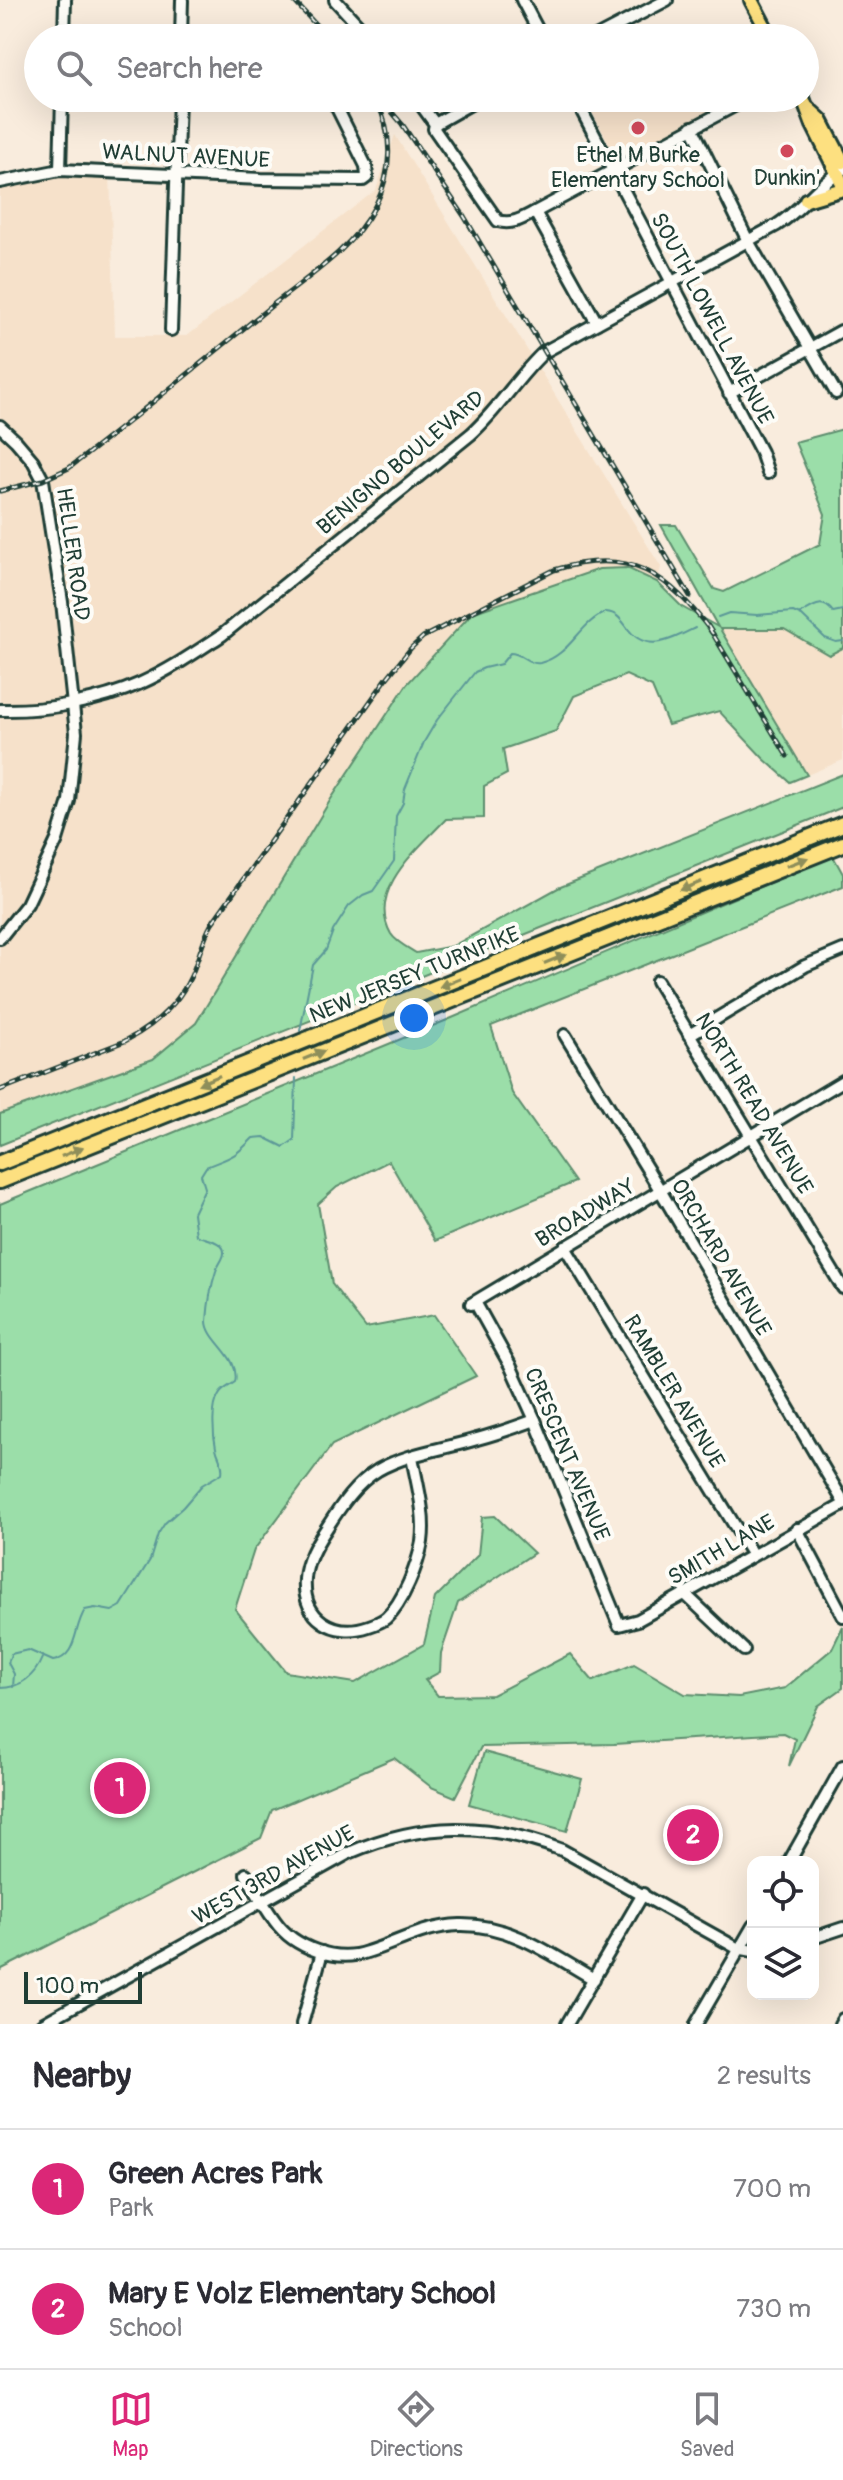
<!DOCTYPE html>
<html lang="en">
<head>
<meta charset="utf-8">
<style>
	body { margin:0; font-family:Pangolin,sans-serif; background:#f7f7f7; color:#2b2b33 }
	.controls { position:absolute; right:24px; bottom:24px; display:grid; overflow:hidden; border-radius:16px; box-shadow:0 8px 32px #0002 }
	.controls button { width:72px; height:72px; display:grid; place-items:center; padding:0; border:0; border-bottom:2px solid #e1e1e2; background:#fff; color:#2b2b33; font:40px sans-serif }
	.scale { position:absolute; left:24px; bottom:20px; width:118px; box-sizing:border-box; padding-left:8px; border:4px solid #1f3d34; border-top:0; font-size:22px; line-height:28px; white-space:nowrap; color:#1f3d34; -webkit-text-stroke:6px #fdfcf7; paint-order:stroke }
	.you { position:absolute; left:414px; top:1018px; width:28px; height:28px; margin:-20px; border:6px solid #fff; border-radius:50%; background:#1a73e8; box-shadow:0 0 0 12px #1a73e833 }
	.badge { display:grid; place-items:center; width:52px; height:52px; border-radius:50%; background:#db2777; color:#fff; font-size:26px; font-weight:700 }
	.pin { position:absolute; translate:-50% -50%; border:4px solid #fff; box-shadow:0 2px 8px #0006 }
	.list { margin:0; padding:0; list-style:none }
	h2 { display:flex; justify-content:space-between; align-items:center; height:104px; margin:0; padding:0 32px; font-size:34px }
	h2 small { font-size:26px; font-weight:400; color:#7c7c81 }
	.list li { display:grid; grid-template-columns:52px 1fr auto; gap:24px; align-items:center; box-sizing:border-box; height:120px; padding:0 32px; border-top:2px solid #e1e1e2 }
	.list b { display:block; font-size:30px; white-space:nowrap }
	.list p { margin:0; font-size:26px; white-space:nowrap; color:#7c7c81 }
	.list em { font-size:26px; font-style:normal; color:#7c7c81 }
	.icon { flex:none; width:44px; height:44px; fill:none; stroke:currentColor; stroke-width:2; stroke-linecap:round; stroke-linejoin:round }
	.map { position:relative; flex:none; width:843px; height:2024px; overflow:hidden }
	.search { position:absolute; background:#fff; box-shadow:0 8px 32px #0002; left:24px; right:24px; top:24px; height:88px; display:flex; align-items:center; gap:20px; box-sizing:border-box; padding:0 28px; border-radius:44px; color:#7c7c81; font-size:30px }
	.sheet { height:344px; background:#fff }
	nav { display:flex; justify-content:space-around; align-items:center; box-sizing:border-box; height:112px; border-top:2px solid #e1e1e2; background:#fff; font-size:22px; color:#7c7c81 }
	nav a { display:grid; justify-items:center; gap:4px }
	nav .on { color:#db2777 }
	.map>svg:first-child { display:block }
	.built { fill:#f6e1ca }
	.green { fill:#9bdea9; stroke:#5d8e6e; stroke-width:2 }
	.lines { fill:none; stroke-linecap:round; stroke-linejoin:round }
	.stream { stroke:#5b9898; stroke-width:2 }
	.minor-casing { stroke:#1f3d34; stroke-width:16 }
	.major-casing { stroke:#1f3d34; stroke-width:18 }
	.highway-casing { stroke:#1f3d34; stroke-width:20 }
	.minor { stroke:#fdfcf7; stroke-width:10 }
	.major { stroke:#fde080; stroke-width:12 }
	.highway { stroke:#fde080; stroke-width:14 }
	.rail-casing { stroke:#1f3d34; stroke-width:5 }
	.rail { stroke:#fdfcf7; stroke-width:2; stroke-dasharray:6; stroke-linecap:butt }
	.oneway { fill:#8e8e5a }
	.poi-dot { fill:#d1495b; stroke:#fdfcf7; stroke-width:3 }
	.labels { text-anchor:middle; stroke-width:8; stroke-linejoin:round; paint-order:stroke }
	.poi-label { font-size:22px; fill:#1f3d34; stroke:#fdfcf7 }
	.street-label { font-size:22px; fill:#1f3d34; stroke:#fdfcf7 }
</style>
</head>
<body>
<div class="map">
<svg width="843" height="2024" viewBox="0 0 843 2024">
	<rect width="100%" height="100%" fill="#f9ecdd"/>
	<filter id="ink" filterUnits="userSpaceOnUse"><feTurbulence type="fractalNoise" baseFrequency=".0125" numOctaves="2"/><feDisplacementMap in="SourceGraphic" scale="16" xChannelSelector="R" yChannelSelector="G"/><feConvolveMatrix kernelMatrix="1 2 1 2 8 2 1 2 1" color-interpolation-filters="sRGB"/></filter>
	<g filter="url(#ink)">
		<!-- built -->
		<g class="built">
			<polygon points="585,98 733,98 617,159"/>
			<polygon points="395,135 661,567 657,582 627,568 407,684 331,799 196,1023 153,1058 0,1114 0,183 49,169 110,174 115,336 187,336 376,190"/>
			<polygon points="719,629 784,629 829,655 843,648 843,760 807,775"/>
		</g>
		<!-- green -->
		<g class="green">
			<path d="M843 429V648L829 655 784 629H720L807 775 790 782 764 759 719 711 668 725 652 687 626 675 574 696 556 731 503 749 507 774 484 786V818L446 819C419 848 366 890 391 934 396 942 408 948 416 953L453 946 558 888 843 774V807L0 1145V1114L153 1059 196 1023 331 799 407 684 472 613 599 569 627 568 657 582 682 607 718 627 661 525H676L714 589 724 592 820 544 825 514 795 442Z"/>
			<polygon points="833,856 843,874 843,886 491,1026 512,1093 575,1182 435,1241 389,1161 337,1187 318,1204 332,1284 366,1328 434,1315 476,1376 332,1445 254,1550 235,1609 286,1672 355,1683 424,1644 435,1598 478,1555 482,1517 495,1516 534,1553 458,1603 441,1653 440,1672 425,1680 438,1696 492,1695 570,1654 593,1681 634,1664 685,1694 739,1697 785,1688 832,1649 843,1626 843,1688 818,1706 789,1766 795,1739 783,1733 614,1744 481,1747 455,1797 431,1787 394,1758 272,1810 261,1838 0,1970 0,1204 452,1018"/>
			<polygon points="484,1752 582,1779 567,1831 469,1804"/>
		</g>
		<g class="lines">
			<!-- stream -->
			<g class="stream">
				<path d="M800 614C814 606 822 598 833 612L843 610"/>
				<polyline points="718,617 729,613 757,615 793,612 802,616 825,638 836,642 843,641"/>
				<path d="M300 1031 313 965 326 950 333 931 349 906 363 895 373 891 394 861 396 816 403 803 405 789 424 742 437 720 475 672 484 668 501 664 510 653C522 653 528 665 540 663 570 656 579 623 606 612 616 613 620 618 626 626 645 655 671 640 695 628"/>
				<path d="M13 1687 14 1674 8 1663 11 1654 28 1650 53 1661C78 1657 73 1628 85 1610L95 1608 112 1611 121 1606 150 1560 158 1534 165 1523 183 1507 202 1485 222 1473C224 1463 218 1458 216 1448 213 1434 211 1407 219 1395 222 1389 230 1386 235 1382 241 1357 207 1341 207 1321 208 1306 211 1286 216 1271 218 1264 227 1256 223 1248 219 1240 203 1239 196 1235L193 1213 205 1188 201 1175 206 1167C230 1157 234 1158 253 1138L264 1137 284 1147 294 1140 296 1078"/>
				<path d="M0 1688C20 1688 35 1676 42 1658"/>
			</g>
			<defs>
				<g id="minor">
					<polyline points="335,0 370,38"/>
					<polyline points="522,0 542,38"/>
					<polyline points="64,38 65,0"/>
					<polyline points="181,38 182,0"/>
					<polyline points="594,38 667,0"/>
					<path d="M416 98 435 124 434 129 498 221C513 225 523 218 535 212L749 98"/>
					<polyline points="575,98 761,452 768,473"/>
					<polyline points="435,124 481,98"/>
					<polyline points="692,127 748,241 836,393"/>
					<polyline points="60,170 62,98"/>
					<polyline points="0,182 60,170 261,179 363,180 367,177 366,166 332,98"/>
					<polyline points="535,212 597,323"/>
					<polyline points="171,330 179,98"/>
					<polyline points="729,393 841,331"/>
					<polyline points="0,426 16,441 33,461 43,480 62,602 76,733 69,801 57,840 27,904 0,938"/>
					<path d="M0 710C46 711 99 702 141 683 170 670 196 652 222 635L471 434C499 409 517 377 544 352L777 225C802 209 818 185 843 169"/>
					<polyline points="657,981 843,1288"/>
					<polyline points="565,1035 660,1190 843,1501"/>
					<polyline points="689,1035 805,966 843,950"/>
					<polyline points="565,1247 752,1554"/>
					<polyline points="475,1302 510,1365 535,1420 619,1625 638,1620 843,1505"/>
					<polyline points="471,1304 843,1081"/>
					<path d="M412 1457C417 1484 426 1514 422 1542 418 1564 403 1603 386 1618 381 1622 375 1624 369 1626 334 1638 302 1619 305 1579 306 1561 316 1544 326 1529 340 1507 355 1484 378 1470 408 1453 445 1449 477 1439 496 1434 516 1427 535 1420"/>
					<polyline points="797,1529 843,1616"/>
					<polyline points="684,1593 744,1650"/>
					<polyline points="789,1862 843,1766"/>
					<path d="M246 1874C255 1890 264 1906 275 1921 294 1948 336 1963 367 1952 399 1942 425 1926 460 1925 511 1924 552 1955 594 1979"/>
					<polyline points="813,1938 843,1928"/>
					<path d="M42 2024 349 1853C422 1821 489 1822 562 1850L737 1948 753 1951"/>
					<polyline points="302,2024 322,1952"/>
					<polyline points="567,2024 643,1894"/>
					<polyline points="696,2024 753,1926"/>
					<polyline points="840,2024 843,2019"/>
				</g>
				<g id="major">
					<polyline points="751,0 771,38"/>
					<polyline points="803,98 813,125 843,185"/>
					<polyline points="808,108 821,120 843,162"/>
					<polyline points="806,200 843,189"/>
				</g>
				<g id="highway">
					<polyline points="0,1163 843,824"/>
					<polyline points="0,1181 843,844"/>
				</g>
			</defs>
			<!-- minor casing -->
			<use href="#minor" class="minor-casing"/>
			<!-- major casing -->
			<use href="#major" class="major-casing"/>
			<!-- highway casing -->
			<use href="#highway" class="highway-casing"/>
			<!-- minor -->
			<use href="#minor" class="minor"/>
			<!-- major -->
			<use href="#major" class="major"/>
			<!-- highway -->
			<use href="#highway" class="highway"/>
			<defs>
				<g id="rail">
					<polyline points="293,0 328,38"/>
					<polyline points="380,98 402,124 464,216 690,596"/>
					<path d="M0 491 43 480 69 468C136 417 200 364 265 311 304 279 351 252 375 206 392 174 394 133 376 101"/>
					<polyline points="708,626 787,756"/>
					<path d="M0 1090 125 1041C154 1026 177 1006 191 976 199 958 202 940 212 923L387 678 411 648 423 637 554 570C631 546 668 574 713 634"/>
				</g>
			</defs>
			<!-- rail casing -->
			<use href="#rail" class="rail-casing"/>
			<!-- rail -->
			<use href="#rail" class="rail"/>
		</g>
		<!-- one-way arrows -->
		<defs><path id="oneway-solid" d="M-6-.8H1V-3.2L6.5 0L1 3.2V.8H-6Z" transform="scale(2)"/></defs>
		<g class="oneway">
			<use href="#oneway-solid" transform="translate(797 862) rotate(-21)"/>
			<use href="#oneway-solid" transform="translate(691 886) rotate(158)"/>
			<use href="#oneway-solid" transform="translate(555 959) rotate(-22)"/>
			<use href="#oneway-solid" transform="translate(450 983) rotate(158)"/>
			<use href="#oneway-solid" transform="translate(314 1055) rotate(-22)"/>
			<use href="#oneway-solid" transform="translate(209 1080) rotate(158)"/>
			<use href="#oneway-solid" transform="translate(72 1152) rotate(-22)"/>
		</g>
	</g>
	<!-- markers -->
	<g class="poi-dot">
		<circle cx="638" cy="128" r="8"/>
		<circle cx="787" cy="151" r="8"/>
	</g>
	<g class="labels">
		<!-- poi labels -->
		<g class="poi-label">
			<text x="638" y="162">Ethel M Burke<tspan x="638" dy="25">Elementary School</tspan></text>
			<text x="787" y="185">Dunkin'</text>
		</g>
		<!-- street labels -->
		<g class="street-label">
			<text transform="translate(186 155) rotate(3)" y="8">WALNUT AVENUE</text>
			<text transform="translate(713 318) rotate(62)" y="8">SOUTH LOWELL AVENUE</text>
			<text transform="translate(400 462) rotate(-40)" y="8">BENIGNO BOULEVARD</text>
			<text transform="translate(74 554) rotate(82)" y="8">HELLER ROAD</text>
			<text transform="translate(414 974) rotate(-22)" y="8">NEW JERSEY TURNPIKE</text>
			<text transform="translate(755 1103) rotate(59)" y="8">NORTH READ AVENUE</text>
			<text transform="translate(585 1212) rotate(-31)" y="8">BROADWAY</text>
			<text transform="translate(722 1257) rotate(60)" y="8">ORCHARD AVENUE</text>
			<text transform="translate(675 1391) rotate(59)" y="8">RAMBLER AVENUE</text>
			<text transform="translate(568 1454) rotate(67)" y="8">CRESCENT AVENUE</text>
			<text transform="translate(721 1549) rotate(-30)" y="8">SMITH LANE</text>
			<text transform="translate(273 1874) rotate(-29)" y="8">WEST 3RD AVENUE</text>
		</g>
	</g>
</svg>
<div class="controls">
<button><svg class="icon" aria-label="locate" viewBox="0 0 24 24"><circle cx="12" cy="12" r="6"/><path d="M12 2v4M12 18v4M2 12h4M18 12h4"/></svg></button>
<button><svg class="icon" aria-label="layers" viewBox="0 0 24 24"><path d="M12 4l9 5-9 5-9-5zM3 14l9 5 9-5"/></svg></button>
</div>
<div class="scale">100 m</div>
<div class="you"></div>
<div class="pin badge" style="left:120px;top:1788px">1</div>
<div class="pin badge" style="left:693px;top:1835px">2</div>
<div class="search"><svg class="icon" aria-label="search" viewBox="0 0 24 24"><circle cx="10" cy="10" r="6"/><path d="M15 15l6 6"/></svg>Search here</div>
</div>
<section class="sheet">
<h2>Nearby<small>2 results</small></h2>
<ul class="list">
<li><span class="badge">1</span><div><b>Green Acres Park</b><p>Park</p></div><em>700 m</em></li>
<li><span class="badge">2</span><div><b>Mary E Volz Elementary School</b><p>School</p></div><em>730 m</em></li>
</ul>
</section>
<nav>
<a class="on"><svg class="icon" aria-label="map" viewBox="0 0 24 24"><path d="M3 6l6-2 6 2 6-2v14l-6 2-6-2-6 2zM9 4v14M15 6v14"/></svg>Map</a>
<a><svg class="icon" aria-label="directions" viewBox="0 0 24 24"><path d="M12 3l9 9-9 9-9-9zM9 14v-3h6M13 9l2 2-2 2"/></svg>Directions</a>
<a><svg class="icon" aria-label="saved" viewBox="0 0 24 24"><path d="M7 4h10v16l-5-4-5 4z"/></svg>Saved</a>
</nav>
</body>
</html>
